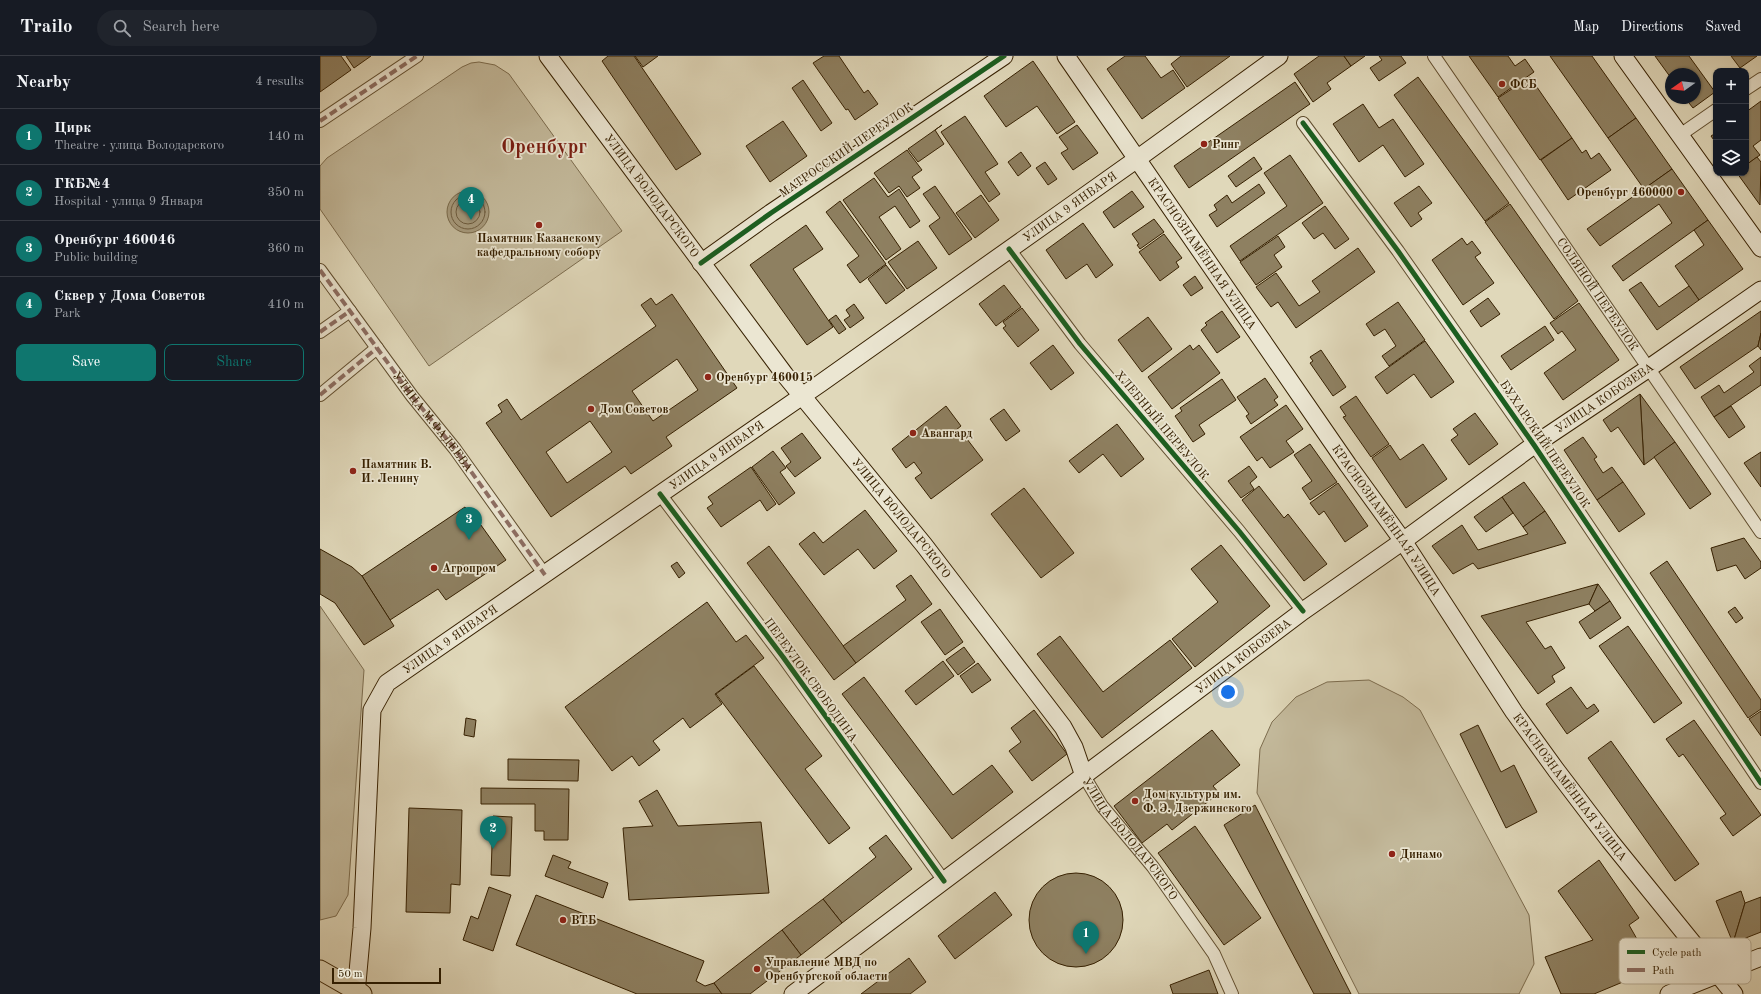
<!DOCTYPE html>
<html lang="en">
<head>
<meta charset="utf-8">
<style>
	body { margin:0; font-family:"Old Standard TT",serif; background:#20242c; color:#f1f3f6 }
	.controls { position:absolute; right:12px; top:12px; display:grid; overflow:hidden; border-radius:8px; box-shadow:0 1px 3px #0004 }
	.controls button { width:36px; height:36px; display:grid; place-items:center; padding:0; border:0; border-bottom:1px solid #363941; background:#171b24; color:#f1f3f6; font:20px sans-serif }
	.compass { position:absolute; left:1345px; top:12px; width:36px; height:36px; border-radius:50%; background:#171b24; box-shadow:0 1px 3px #0004; rotate:255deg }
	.scale { position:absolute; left:12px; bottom:10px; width:109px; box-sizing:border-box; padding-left:4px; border:2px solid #362001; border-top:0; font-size:11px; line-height:14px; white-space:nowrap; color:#362001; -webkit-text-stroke:3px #ebe6d2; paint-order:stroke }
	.you { position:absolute; left:908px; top:636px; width:14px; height:14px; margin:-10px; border:3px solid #fff; border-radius:50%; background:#1a73e8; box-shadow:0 0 0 6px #1a73e833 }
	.badge { display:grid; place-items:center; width:26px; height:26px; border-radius:50%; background:#0f766e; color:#fff; font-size:13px; font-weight:700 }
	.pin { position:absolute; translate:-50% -33px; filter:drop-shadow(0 1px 2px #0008) }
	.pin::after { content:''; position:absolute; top:21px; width:14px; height:12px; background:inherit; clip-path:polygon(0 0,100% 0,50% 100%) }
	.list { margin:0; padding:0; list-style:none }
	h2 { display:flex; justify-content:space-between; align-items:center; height:52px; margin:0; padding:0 16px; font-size:17px }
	h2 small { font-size:13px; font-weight:400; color:#9ea1a6 }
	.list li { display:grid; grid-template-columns:26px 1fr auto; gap:12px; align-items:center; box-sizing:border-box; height:56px; padding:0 16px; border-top:1px solid #363941 }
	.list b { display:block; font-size:15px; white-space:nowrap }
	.list p { margin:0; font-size:13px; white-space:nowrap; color:#9ea1a6 }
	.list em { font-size:13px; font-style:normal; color:#9ea1a6 }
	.actions { display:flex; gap:8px; padding:12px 16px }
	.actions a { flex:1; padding:9px 0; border:1px solid #0f766e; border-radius:8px; text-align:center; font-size:14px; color:#0f766e }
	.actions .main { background:#0f766e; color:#fff }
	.icon { flex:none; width:22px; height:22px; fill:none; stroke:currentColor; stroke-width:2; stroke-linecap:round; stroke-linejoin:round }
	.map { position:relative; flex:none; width:1441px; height:938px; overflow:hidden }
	header { display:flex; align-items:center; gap:24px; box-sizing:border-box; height:56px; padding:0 20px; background:#171b24; border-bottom:1px solid #363941 }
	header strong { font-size:19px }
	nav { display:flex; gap:22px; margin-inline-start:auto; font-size:14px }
	.search { width:280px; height:36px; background:#20242c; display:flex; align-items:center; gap:10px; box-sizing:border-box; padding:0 14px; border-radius:22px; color:#9ea1a6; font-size:15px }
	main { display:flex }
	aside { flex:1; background:#171b24 }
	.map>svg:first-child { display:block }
	.green { fill:#c3b99b; stroke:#7c6c4e }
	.water { fill:#a6997b; stroke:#79694a }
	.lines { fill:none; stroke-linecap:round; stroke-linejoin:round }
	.shore { stroke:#6e5c3e; stroke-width:1 }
	.building { fill:#8e8061; stroke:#362001; fill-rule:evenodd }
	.street-casing { stroke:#604e2f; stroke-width:14 }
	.secondary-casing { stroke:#362001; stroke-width:19 }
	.primary-casing { stroke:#362001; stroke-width:21 }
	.street { stroke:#ebe6d2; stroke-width:12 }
	.secondary { stroke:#ebe6d2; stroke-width:17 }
	.primary { stroke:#e0d8ba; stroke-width:19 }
	.quiet { stroke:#8d6e63; stroke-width:4; stroke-dasharray:8 4; stroke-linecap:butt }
	.cycleway-casing { stroke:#ebe6d2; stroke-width:8 }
	.cycleway { stroke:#1b5e20; stroke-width:5 }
	.poi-dot { fill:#8f2418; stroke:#ebe6d2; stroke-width:1.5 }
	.labels { text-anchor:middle; stroke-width:3.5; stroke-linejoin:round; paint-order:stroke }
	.poi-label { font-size:12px; font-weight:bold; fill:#362001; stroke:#ebe6d2; text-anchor:start }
	.street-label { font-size:12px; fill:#362001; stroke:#ebe6d2 }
	.town-label { font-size:20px; font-weight:bold; fill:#7a1f14; stroke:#ebe6d2 }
	.key { fill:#ebe6d2; stroke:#b5ab93; stroke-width:1 }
	.key-label { font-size:11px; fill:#362001 }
</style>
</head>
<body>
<header>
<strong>Trailo</strong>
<div class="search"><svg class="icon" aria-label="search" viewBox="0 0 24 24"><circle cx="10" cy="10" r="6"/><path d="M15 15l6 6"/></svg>Search here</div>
<nav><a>Map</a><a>Directions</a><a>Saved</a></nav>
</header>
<main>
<aside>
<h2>Nearby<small>4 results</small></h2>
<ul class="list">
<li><span class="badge">1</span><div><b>Цирк</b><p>Theatre · улица Володарского</p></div><em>140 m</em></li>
<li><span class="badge">2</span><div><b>ГКБ№4</b><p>Hospital · улица 9 Января</p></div><em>350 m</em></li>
<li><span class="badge">3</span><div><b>Оренбург 460046</b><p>Public building</p></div><em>360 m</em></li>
<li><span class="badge">4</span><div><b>Сквер у Дома Советов</b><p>Park</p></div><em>410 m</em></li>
</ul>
<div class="actions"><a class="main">Save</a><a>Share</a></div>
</aside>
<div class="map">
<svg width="1441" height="938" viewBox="0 0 1441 938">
	<rect width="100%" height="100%" fill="#e0d8ba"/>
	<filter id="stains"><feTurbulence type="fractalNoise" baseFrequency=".005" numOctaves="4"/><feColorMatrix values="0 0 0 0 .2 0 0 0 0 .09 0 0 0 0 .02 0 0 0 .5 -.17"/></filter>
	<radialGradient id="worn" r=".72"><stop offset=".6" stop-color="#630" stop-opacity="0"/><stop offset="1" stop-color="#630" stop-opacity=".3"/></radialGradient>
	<!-- green -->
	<g class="green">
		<polygon points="159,6 175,9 189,18 302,175 109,310 0,153 0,110 7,102 142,11 151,7"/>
		<polygon points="0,550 44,614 28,839 16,860 0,864"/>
		<polygon points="1049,624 1083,641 1100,654 1209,859 1214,908 1199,938 1039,938 937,737 940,693 952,666 976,641 1007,626"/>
	</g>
	<!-- water -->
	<circle class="water" cx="148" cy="156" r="21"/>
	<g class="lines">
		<!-- shore -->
		<g class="shore">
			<circle cx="148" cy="156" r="17"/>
			<circle cx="148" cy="156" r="12"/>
		</g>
	</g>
	<!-- building -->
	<g class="building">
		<polygon points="0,0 21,0 31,14 0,36"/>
		<polygon points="26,0 51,0 34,12"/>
		<polygon points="288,0 314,0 381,98 356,114 282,5"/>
		<polygon points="315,0 338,0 323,11"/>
		<polygon points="504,0 519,0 544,37 548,34 558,48 535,64 528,53 526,54 493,7"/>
		<polygon points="805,0 825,0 841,22 853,14 865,32 822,63 787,13"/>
		<polygon points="861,0 910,0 867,31 851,8"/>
		<polygon points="999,0 1024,0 1031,10 1007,27 1011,33 993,46 974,18"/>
		<polygon points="1024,0 1045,0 1031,10"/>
		<polygon points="1059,0 1081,0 1086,7 1059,25 1050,12 1062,4"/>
		<polygon points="1149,0 1188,0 1195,10 1205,3 1214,16 1178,41"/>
		<polygon points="1230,0 1272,0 1316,62 1288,82"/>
		<polygon points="1335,0 1369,0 1395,36 1373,52 1365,42 1375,42 1375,18 1351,18 1351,22"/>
		<polygon points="1411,0 1437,0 1420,12"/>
		<polygon points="713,5 755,66 737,78 717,50 686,71 664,40"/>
		<polygon points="1098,21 1189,147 1165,165 1074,39"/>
		<polygon points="1210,21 1252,82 1220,104 1178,42"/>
		<polygon points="483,24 512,67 501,75 472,32"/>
		<polygon points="975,26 990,48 869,132 854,110"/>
		<polygon points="1441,45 1441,84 1433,90 1440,99 1426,109 1426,56"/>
		<polygon points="1043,48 1059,72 1073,63 1104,108 1085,121 1063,89 1039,106 1013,68"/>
		<polygon points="645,60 678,108 665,116 680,138 669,146 621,76"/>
		<polygon points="1316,62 1352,113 1324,133 1288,82"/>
		<polygon points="463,65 487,100 450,126 426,90"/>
		<polygon points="622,69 615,74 624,88 598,106 588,93"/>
		<polygon points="757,69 778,97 753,114 741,97 748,93 739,81"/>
		<polygon points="1396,77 1396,87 1391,80"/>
		<polygon points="1252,82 1262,97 1266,94 1271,103 1279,97 1291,114 1248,144 1221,104"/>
		<polygon points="587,94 602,114 592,121 600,132 587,141 579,130 569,137 554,117"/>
		<polygon points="701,96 711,110 698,120 688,106"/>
		<polygon points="970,99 1003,147 920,205 910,190 967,150 944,117"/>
		<polygon points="934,101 942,113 916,131 908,120"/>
		<polygon points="1437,101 1441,106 1440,149 1417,117 1426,117 1426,109"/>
		<polygon points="725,106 737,123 728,129 716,112"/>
		<polygon points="1352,113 1388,164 1303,225 1292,210 1352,167 1339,148 1280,190 1267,173"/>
		<polygon points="554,122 568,141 579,133 600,165 590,172 575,150 559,161 581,193 566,204 523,144"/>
		<polygon points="939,128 945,137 897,171 889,159 897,154 894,149 907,139 912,147"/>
		<polygon points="615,130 652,183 629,199 609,170 620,162 603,138"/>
		<polygon points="1099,130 1112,147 1098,157 1102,163 1091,171 1074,147"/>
		<polygon points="812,135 824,151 794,172 783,156"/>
		<polygon points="661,139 679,164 655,182 636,157"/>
		<polygon points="520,145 566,208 540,227 527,209 539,200 506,156"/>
		<polygon points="1190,148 1258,245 1234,263 1165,166"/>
		<polygon points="1005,150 1029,183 1015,193 1003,177 994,183 982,167"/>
		<polygon points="834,163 844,176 820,193 817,189 819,188 812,178"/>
		<polygon points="1388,164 1423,213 1379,244 1355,210 1384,189 1374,174"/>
		<polygon points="763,167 793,209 776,222 767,208 746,223 726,194"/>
		<polygon points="486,169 503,193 473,213 513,271 487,289 430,209"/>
		<polygon points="844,178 862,202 856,206 859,211 840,225 819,196"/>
		<polygon points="958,180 965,191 954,199 962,211 936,229 920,206"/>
		<polygon points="1142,182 1147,189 1152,185 1161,197 1155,201 1174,227 1143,249 1112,204"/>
		<polygon points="598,185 617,212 587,233 568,206"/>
		<polygon points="1038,192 1055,216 976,272 958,246 951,251 936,231 956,217 979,250 1000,236 992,225"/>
		<polygon points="566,209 585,234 566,248 548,223"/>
		<polygon points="875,220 883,232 871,240 863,229"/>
		<polygon points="1321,226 1339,251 1369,230 1379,244 1337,274 1309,234"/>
		<polygon points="684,229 701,251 676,270 659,248"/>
		<path d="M352 238 417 332 346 381 352 390 311 418 305 410 231 461 166 367 182 356 178 349 187 343 201 364 336 270 321 249 331 242 336 249ZM357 303 378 334 333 365 312 335ZM270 365 292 396 247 427 226 396Z"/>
		<polygon points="1168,242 1180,258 1161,271 1150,255"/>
		<polygon points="1078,246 1105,284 1069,310 1062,300 1076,290 1065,273 1054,280 1046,268"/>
		<polygon points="1259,247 1299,304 1243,344 1224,317 1256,294 1242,275 1238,278 1230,267"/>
		<polygon points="534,248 544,262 530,272 524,264 530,260 526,254"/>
		<polygon points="702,252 719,274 698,291 683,272 686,270 683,266"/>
		<polygon points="902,255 920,281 897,297 881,274 887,269 885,267"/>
		<polygon points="1441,255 1441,277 1438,290 1375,333 1360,311"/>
		<polygon points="516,259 526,273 519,278 509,264"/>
		<polygon points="828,261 852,293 822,316 798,284"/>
		<polygon points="1225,270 1234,284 1191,314 1181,300"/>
		<polygon points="1441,277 1441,294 1438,290"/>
		<polygon points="1105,285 1134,326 1111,342 1094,318 1067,338 1055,321"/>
		<polygon points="733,289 754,317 731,334 710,307"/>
		<polygon points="870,289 873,294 879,289 900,317 852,353 828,321"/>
		<polygon points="1001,294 1026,331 1013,340 990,307 993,305 990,301"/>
		<polygon points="1441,301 1441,329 1394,361 1381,341 1399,329 1404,337 1434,316 1429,310"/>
		<polygon points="945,322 958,341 954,344 958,349 931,368 926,360 929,358 917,341"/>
		<polygon points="902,323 916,344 879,369 885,378 873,386 855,360 862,355 860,352"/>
		<polygon points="1320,338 1355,386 1324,409"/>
		<polygon points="1320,338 1324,409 1298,371 1291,376 1283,364"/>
		<polygon points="1036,340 1069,388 1051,401 1023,361 1026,360 1020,351"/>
		<polygon points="966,349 983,373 966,385 974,396 950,412 942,401 937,405 920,381"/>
		<polygon points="626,350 641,370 636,374 645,385 647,383 663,404 611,443 595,422 602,417 594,406 586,412 572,393"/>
		<polygon points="1411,350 1425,371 1409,382 1394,361"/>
		<polygon points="684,353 700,375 686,385 670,363"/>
		<polygon points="1155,357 1178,388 1149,409 1131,384 1138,379 1133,373"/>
		<polygon points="797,368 824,403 801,421 783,398 759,417 749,405"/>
		<polygon points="482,377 501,402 475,421 466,410 471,406 461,392"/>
		<polygon points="1263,381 1277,401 1274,403 1283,417 1292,411 1303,426 1277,444 1244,394"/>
		<polygon points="1355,386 1391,438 1370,453 1334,401"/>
		<polygon points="990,388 1017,426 990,444 982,432 992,425 974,399"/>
		<polygon points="1103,388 1127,423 1086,452 1052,402 1070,389 1080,404"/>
		<polygon points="453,395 466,412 460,416 475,437 459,449 432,411"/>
		<polygon points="1441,396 1441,431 1424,407"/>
		<polygon points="929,410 937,421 930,427 934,433 921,442 908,425"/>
		<polygon points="431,411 456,448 447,455 440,444 401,471 387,452 393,448 388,441"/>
		<polygon points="1204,426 1225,455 1203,471 1182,441"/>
		<polygon points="1303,426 1325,458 1299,476 1277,444"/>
		<polygon points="1018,427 1048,470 1025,486 1004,455 999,459 990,447"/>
		<polygon points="939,430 964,462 968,458 1007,508 984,525 922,444"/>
		<polygon points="704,432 754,497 721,522 671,458"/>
		<polygon points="1182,441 1193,457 1166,476 1154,461"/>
		<polygon points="145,451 156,466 158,465 186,504 126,544 118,533 70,564 42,520"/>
		<polygon points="545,454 577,495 554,513 538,493 504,519 479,488 494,476 503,487"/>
		<polygon points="1225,455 1246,487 1158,513 1153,507 1133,518 1112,490 1142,469 1158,494 1208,478 1203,471"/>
		<polygon points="1424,482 1441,506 1441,512 1425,523 1416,509 1397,515 1391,492"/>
		<polygon points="901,489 950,550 875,611 852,583 898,546 871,513"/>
		<polygon points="449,490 536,607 514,624 427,507"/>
		<polygon points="0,493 32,511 42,520 74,570 44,589 15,547 0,538"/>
		<polygon points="1347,505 1441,644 1441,653 1428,662 1330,517"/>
		<polygon points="357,506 365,517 359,522 351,510"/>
		<polygon points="591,519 612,548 536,607 523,590 586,544 576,530"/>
		<polygon points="1278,528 1269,548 1206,566 1225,593 1231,590 1245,612 1232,620 1235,626 1218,638 1161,560"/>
		<polygon points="1278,528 1290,545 1275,555 1269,548"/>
		<polygon points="1290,545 1301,562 1270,583 1259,566"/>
		<polygon points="387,546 416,586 426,579 444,602 395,638 402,648 370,672 363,662 333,685 340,694 319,710 312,700 292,715 245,651"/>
		<polygon points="1415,551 1423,562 1416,567 1408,556"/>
		<polygon points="620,553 643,586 625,599 601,566"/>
		<polygon points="1308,570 1362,647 1334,667 1279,590"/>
		<polygon points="740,580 783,636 850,584 872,612 782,682 717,598"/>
		<polygon points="644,591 655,606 638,619 626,604"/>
		<polygon points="623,605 634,620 596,649 585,635"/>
		<polygon points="658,607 671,624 652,637 640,620"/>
		<polygon points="434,610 502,700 485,713 530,772 509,788 396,638"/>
		<polygon points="544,621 633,739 672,709 693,736 632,783 522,638"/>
		<polygon points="1251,631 1267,653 1274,648 1279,655 1247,678 1226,648"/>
		<polygon points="714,654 747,698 712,725 689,695 701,686 691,672"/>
		<polygon points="1441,655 1441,680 1429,663"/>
		<polygon points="146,662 156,664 154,681 144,679"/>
		<polygon points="1374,664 1441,759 1413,780 1400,762 1406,758 1363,698 1359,701 1346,683"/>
		<polygon points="1158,669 1181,716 1194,709 1217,756 1186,772 1140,678"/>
		<polygon points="892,674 920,709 893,730 899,737 852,774 847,768 822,787 794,750"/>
		<polygon points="1291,685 1379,808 1355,825 1268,702"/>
		<polygon points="188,703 259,704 258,725 188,724"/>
		<polygon points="161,732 249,733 248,784 224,784 224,775 215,775 215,748 161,748"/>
		<polygon points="337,734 358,770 441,766 449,837 309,844 303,772 333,770 319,745"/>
		<polygon points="935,749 1031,938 994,938 904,769"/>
		<polygon points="89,752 142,754 140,829 131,828 130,857 86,856"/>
		<polygon points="173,760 192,761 190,820 171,819"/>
		<polygon points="875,770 941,862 904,889 838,797"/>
		<polygon points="566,779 592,813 522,867 503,843 556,801 549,792"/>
		<polygon points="233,799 251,806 248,812 288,827 283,842 225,820"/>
		<polygon points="1279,804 1319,862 1309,869 1334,913 1274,938 1241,938 1225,901 1273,884 1238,835"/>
		<circle cx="756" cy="864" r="47"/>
		<polygon points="169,831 191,839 173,895 143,884 151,860 158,863"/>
		<polygon points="1421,835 1425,847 1413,887 1396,845"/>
		<polygon points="675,836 692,859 635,903 618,880"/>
		<polygon points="216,839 384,905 376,925 385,930 394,927 402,938 317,938 196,889"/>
		<polygon points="1441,841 1441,876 1413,887 1425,847"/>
		<polygon points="503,843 522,867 481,899 462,874"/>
		<polygon points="462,874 481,899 430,938 402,938 394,927"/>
		<polygon points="589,902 606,926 590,938 541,938"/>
		<polygon points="889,914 898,938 853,938 850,929"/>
	</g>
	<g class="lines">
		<defs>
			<g id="street">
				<path id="s1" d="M1114 0 1441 476"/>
				<polyline points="1426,33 1441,23"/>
				<polyline points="0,65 97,0"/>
				<polyline points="983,67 1078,195 1214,389 1441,727"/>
				<polyline points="1360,79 1396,54"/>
				<polyline points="689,193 760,288 919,475 983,555"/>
				<polyline points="0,214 92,340 135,393 225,519"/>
				<polyline points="0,276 30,255"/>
				<polyline points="0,339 57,292"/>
				<polyline points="340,438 463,601 624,825"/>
				<path id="s2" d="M764 720 782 750 833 811 894 898 912 938"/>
			</g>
			<g id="secondary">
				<path id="s3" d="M228 0 465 319 604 489 743 671 754 691 764 720"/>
				<path id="s4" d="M746 0 1028 409 1083 485 1194 656 1236 714 1290 785 1414 938"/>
				<polyline points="1303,0 1441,192"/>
				<polyline points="381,207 451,157 684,0"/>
				<path id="s5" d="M36 938 42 872 52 654 67 627 501 327 817 103 959 0"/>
				<path id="s6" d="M473 938 983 555 1083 485 1214 389 1329 312 1441 234"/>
				<polyline points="1349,938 1441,901"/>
			</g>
			<polyline id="primary" points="0,914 42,938"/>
		</defs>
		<!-- street casing -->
		<use href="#street" class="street-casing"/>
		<!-- secondary casing -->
		<use href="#secondary" class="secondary-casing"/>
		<!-- primary casing -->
		<use href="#primary" class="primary-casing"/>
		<!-- street -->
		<use href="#street" class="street"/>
		<!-- secondary -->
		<use href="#secondary" class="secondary"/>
		<!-- primary -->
		<use href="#primary" class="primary"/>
		<!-- quiet -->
		<g class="quiet">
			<polyline points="0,65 97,0"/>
			<path id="s7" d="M0 214 92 340 135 393 225 519"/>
			<polyline points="0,276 30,255"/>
			<polyline points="0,339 57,292"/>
		</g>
		<defs>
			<g id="cycleway">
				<polyline points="983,67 1078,195 1214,389 1441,727"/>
				<polyline points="689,193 760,288 919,475 983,555"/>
				<polyline points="381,207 451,157 684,0"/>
				<polyline points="340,438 463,601 624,825"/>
			</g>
		</defs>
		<!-- cycleway casing -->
		<use href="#cycleway" class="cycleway-casing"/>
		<!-- cycleway -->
		<use href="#cycleway" class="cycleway"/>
	</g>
	<!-- markers -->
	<g class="poi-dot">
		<circle cx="1182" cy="28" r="4"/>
		<circle cx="884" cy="88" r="4"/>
		<circle cx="1361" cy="136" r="4"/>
		<circle cx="219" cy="169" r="4"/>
		<circle cx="388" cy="321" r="4"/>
		<circle cx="271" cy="353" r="4"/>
		<circle cx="593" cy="377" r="4"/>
		<circle cx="33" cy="415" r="4"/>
		<circle cx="114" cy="512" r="4"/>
		<circle cx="815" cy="745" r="4"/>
		<circle cx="1072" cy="798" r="4"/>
		<circle cx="243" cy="864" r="4"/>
		<circle cx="437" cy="913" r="4"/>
	</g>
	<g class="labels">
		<!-- poi labels -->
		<g class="poi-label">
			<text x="1190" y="32">ФСБ</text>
			<text x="892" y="92">Ринг</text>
			<text x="1353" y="140" text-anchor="end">Оренбург 460000</text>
			<text x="219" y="186" text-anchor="middle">Памятник Казанскому<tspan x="219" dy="14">кафедральному собору</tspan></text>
			<text x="396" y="325">Оренбург 460015</text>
			<text x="279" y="357">Дом Советов</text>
			<text x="601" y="381">Авангард</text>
			<text x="41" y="412">Памятник В.<tspan x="41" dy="14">И. Ленину</tspan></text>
			<text x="122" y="516">Агропром</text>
			<text x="823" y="742">Дом культуры им.<tspan x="823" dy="14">Ф. Э. Дзержинского</tspan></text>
			<text x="1080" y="802">Динамо</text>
			<text x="251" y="868">ВТБ</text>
			<text x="445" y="910">Управление МВД по<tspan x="445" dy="14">Оренбургской области</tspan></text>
		</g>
		<!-- street labels -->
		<g class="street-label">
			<text transform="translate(526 94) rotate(-34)" y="4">МАТРОССКИЙ ПЕРЕУЛОК</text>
			<text dy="4" stroke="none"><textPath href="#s3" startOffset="174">УЛИЦА ВОЛОДАРСКОГО</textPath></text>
			<text dy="4" stroke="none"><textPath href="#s5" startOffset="1148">УЛИЦА 9 ЯНВАРЯ</textPath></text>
			<text dy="4" stroke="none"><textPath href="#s4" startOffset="240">КРАСНОЗНАМЁННАЯ УЛИЦА</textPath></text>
			<text dy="4" stroke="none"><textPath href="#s1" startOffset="289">СОЛЯНОЙ ПЕРЕУЛОК</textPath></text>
			<text dy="4" stroke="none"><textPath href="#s6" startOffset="1007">УЛИЦА КОБОЗЕВА</textPath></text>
			<text dy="4" stroke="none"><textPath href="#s7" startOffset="189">УЛИЦА М.ФАДЕЕВА</textPath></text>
			<text transform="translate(842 369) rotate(50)" y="4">ХЛЕБНЫЙ ПЕРЕУЛОК</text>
			<text transform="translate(1225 388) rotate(56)" y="4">БУХАРСКИЙ ПЕРЕУЛОК</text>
			<text dy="4" stroke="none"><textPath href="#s5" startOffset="716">УЛИЦА 9 ЯНВАРЯ</textPath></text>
			<text dy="4" stroke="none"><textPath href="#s3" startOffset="582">УЛИЦА ВОЛОДАРСКОГО</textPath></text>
			<text dy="4" stroke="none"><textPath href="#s4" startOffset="564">КРАСНОЗНАМЁННАЯ УЛИЦА</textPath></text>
			<text dy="4" stroke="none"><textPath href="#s5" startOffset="392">УЛИЦА 9 ЯНВАРЯ</textPath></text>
			<text dy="4" stroke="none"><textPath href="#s6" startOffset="563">УЛИЦА КОБОЗЕВА</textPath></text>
			<text transform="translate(491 624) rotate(54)" y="4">ПЕРЕУЛОК СВОБОДИНА</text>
			<text dy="4" stroke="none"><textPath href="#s4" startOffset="888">КРАСНОЗНАМЁННАЯ УЛИЦА</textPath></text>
			<text dy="4" stroke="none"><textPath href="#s2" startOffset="78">УЛИЦА ВОЛОДАРСКОГО</textPath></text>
		</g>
		<!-- town labels -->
		<g class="town-label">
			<text x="224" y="97">Оренбург</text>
		</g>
	</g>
	<!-- legend -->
	<rect x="1299" y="882" width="132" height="46" rx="6" class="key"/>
	<rect x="1307" y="894" width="18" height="4" fill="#1b5e20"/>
	<rect x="1307" y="912" width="18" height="4" fill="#8d6e63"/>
	<g class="key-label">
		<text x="1332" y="900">Cycle path</text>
		<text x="1332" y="918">Path</text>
	</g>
	<rect width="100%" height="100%" filter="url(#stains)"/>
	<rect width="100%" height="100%" fill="url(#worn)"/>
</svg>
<div class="controls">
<button>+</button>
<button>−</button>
<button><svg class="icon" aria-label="layers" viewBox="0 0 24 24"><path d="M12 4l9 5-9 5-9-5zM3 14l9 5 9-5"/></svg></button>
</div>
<svg class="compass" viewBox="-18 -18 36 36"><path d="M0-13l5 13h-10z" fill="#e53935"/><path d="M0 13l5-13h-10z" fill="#9ea1a6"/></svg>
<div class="scale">50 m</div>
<div class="you"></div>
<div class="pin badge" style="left:766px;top:898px">1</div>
<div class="pin badge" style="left:173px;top:793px">2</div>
<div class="pin badge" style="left:149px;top:484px">3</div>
<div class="pin badge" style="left:151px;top:164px">4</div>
</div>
</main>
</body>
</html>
